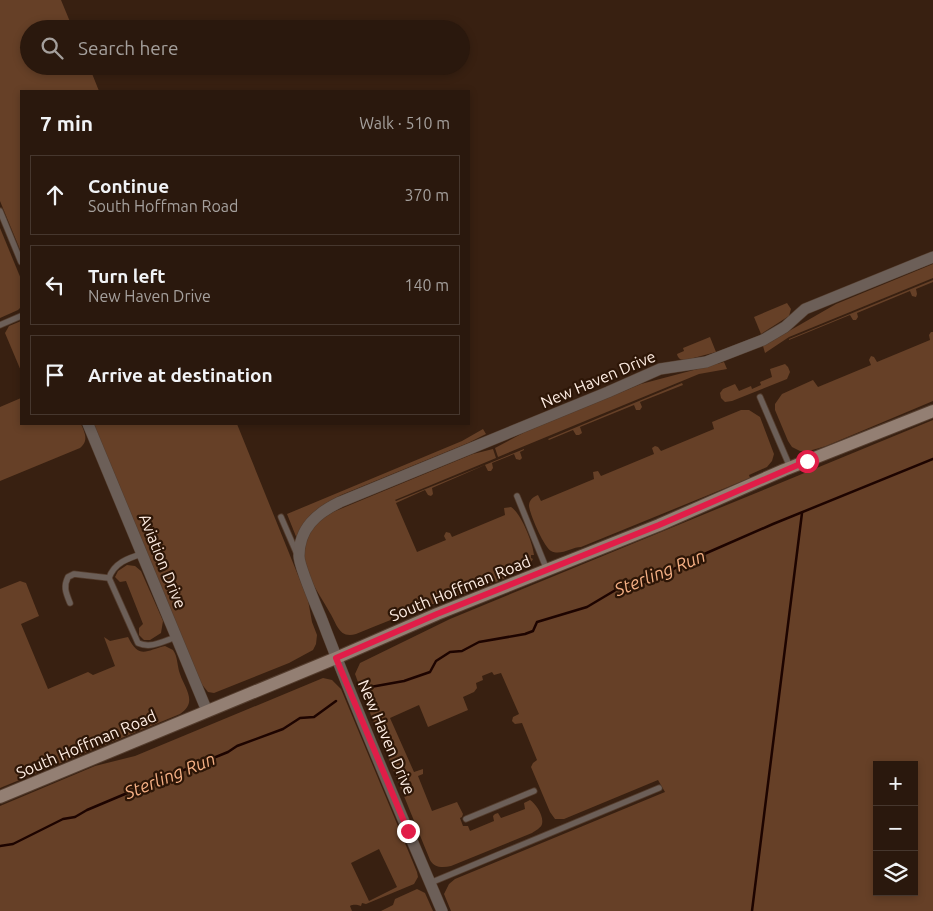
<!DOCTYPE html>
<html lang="en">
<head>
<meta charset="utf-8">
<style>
	body { margin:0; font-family:Ubuntu,sans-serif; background:#322116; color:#f1f3f6 }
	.controls { position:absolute; right:15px; bottom:15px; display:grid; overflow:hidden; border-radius:0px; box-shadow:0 2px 8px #0003 }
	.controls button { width:45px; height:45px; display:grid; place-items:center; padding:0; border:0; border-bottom:1px solid #46372e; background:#2a180d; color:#f1f3f6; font:25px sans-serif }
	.stop { position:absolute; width:15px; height:15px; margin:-11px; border:4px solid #e11d48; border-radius:50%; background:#fff }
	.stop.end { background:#e11d48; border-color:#fff; box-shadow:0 1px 5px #0008 }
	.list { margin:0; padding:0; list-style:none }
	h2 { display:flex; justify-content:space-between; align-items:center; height:65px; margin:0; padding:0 20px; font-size:21px }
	h2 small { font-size:16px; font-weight:400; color:#a5a09d }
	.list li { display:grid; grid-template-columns:32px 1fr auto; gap:15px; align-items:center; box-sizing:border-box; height:80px; margin:0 10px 10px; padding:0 10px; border:1px solid #46372e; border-radius:0px }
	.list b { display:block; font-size:19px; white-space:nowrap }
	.list p { margin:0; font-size:16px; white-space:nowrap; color:#a5a09d }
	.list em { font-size:16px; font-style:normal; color:#a5a09d }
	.icon { flex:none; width:28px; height:28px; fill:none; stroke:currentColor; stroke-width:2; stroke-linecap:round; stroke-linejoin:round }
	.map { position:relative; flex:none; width:933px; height:911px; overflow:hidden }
	.search { position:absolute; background:#2a180d; box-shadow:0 2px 8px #0003; left:20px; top:20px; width:450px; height:55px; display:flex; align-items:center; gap:12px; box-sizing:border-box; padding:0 18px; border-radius:28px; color:#a5a09d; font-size:19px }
	.panel { position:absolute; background:#2a180d; box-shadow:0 2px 8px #0003; left:20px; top:90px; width:450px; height:335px; border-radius:0px }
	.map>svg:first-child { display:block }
	.green { fill:#664027; fill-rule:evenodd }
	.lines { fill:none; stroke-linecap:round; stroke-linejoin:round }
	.stream { stroke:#1d0400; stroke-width:2.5 }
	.lane-casing { stroke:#543d2e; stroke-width:7 }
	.street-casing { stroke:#543d2e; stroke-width:12 }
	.secondary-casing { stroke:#543d2e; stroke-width:14 }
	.lane { stroke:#6c5f58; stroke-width:5.5 }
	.street { stroke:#6c5f58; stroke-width:11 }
	.secondary { stroke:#937f73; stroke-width:12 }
	.route { stroke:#e11d48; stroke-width:6 }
	.labels { text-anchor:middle; stroke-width:4.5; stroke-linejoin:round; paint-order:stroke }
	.street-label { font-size:16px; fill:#feede3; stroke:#2d1607 }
	.water-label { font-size:18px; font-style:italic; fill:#f4af84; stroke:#2d1607 }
</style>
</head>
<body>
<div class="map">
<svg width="933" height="911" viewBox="0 0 933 911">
	<rect width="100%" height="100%" fill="#382011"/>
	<!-- green -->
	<g class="green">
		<polygon points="0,0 61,0 73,29 29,29 29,66 89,66 99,91 21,91 21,252 0,201"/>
		<polygon points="0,228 21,279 21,307 18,310 0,318"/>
		<polygon points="933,264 933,278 789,337 765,353 763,346 836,304"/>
		<polygon points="933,280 933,282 916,289 917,294 916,297 912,296 910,291 857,313 858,317 856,320 853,320 850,315 789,340 789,339"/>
		<polygon points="787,303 791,309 789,316 761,334 754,317"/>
		<polygon points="21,321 21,371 5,333 9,326"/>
		<polygon points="931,332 933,332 933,401 826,446 809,451 800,451 792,447 788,441 775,410 775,404 782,394 813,380 818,387 871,365 869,360 871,356 874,357 877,362 930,340 929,335"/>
		<path d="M710 337 716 352 686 360C681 360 678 359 677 354L684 351 683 348Z"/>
		<polygon points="724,362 727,369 699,374 498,457 495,448 525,432 641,384"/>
		<polygon points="785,364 788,367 790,372 787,379 732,401 725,402 721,398 720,393 723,389 735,384 739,391 751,386 752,389 761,385 760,382 772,377 770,369"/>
		<polygon points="682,383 683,385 640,402 642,407 640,410 636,410 634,405 580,427 582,433 579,435 576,435 573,430 549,440 548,439"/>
		<path d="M21 398V424H81C85 433 89 441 80 448L0 481V407Z"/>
		<path d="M741 410H749L760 417 774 454 772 461 767 467 749 475 750 478 581 547C572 547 561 556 551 551 544 547 530 515 529 506 529 500 533 497 538 495L541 501 594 479 593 472 598 471 601 476 654 454 652 448 655 446 658 447 661 451 714 429 712 422Z"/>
		<path d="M933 420V911H451L444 894 449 884 455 879 665 792 658 780 564 819H555L550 812 531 767 533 763 537 760 522 723 515 724 512 721 513 717 519 714 501 673 494 675 492 672 482 676 483 680 476 683 477 688 474 692 463 697 468 710 428 727 419 705 390 718 414 772 423 769V774L418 776 432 811 457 802 463 814 462 817 460 818 463 826H468L470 831 494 821 493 816 495 814 498 813 501 818 525 809 524 803 530 800C536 804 544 816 542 824 541 828 536 830 532 833L451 866C443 868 434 868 430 860L362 693 355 674 360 663 450 619ZM877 765H914V892H877Z"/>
		<polygon points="93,424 237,424 308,600 312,622 317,635 316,644 313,650 289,663 214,693 208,692 200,682"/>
		<path d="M483 429 486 434 468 443 341 495C317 508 307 513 297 539L287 514 462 441Z"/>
		<path d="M493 449 496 458 395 500 396 501 524 449V450L520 452 522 458 520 460 516 459 514 454 492 463 493 468 491 471H488L485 465 432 488 433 494 431 496 428 495 425 490 396 503 417 552 446 540 444 536 446 532 450 533 452 537 505 515 504 508 511 507C521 513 533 543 534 555H531V558L533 559C524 577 447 599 424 607 401 615 379 625 356 634 339 639 337 624 330 613 318 591 297 566 307 538 312 525 322 519 333 512L473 454Z"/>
		<polygon points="127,565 135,566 141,571 163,621 161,633 150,640 144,640 139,635 139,628 143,624 126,581 120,582 115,577 118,571"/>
		<path d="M20 581 26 583 39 616 21 624 48 689 88 672 93 675 115 666 104 637 110 641 128 637C139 660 147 650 165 646L173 650C178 657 177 666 180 674 185 689 198 702 180 714L0 788V589Z"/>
		<path d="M323 678 332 680 341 689 417 872 418 877 414 884 366 904 362 903 361 906C357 905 354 904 350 906L352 911H0V806L95 766 135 756ZM379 849 397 887 369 901 351 863Z"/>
		<polygon points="417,889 425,893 433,911 381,911 393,905 395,899"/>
	</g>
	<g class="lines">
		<!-- stream -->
		<g class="stream">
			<polyline points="365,688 404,681 430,672 436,661 450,652 462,651 479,642 525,634 533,631 537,622 587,607 624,585 649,581 702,555 773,524 933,459"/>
			<polyline points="0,846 13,844 63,819 75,817 87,810 125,794 228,752 237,746 283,729 300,718 314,717 336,701"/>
			<polyline points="752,911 802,513"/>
		</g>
		<defs>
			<g id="lane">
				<polyline points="0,211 21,262"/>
				<polyline points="0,325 21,316"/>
				<polyline points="760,397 790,467"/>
				<polyline points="517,496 547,570"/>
				<polyline points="281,517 297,554"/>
				<path d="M109 578C114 563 128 558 142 554"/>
				<path d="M70 603C66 593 63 587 68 577L74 574 109 578 138 643C151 649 164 641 176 637"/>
				<polyline points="466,819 534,791"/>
				<polyline points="430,883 659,788"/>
			</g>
			<g id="street">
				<polyline points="88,424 207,711"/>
				<path d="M442 911C401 814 359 718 322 620 317 608 299 566 299 556 299 528 317 513 340 502L608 392 660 369 706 362 763 340 785 327 805 309 933 257"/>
			</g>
			<polyline id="secondary" points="0,797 336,658 437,614 659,525 784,470 933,411"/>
		</defs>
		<!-- lane casing -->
		<use href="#lane" class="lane-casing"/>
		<!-- street casing -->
		<use href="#street" class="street-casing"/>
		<!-- secondary casing -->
		<use href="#secondary" class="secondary-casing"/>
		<!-- lane -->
		<use href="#lane" class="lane"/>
		<!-- street -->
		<use href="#street" class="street"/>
		<!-- secondary -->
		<use href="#secondary" class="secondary"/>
	</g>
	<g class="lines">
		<!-- route -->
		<polyline class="route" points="408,831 336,658 437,614 659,525 807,461"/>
	</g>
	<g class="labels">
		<!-- street labels -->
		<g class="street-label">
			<text transform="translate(598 379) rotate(-23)" y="6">New Haven Drive</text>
			<text transform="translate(163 561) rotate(68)" y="6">Aviation Drive</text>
			<text transform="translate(460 588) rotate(-22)" y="6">South Hoffman Road</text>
			<text transform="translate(387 737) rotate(67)" y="6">New Haven Drive</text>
			<text transform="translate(86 744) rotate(-23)" y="6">South Hoffman Road</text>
		</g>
		<!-- water labels -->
		<g class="water-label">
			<text transform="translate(660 573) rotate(-22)" y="6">Sterling Run</text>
			<text transform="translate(170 776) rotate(-22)" y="6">Sterling Run</text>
		</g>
	</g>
</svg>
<div class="controls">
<button>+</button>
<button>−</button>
<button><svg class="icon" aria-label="layers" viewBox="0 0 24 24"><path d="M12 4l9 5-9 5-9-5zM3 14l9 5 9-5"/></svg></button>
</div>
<div class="stop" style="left:807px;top:461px"></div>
<div class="stop end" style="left:408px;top:831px"></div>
<div class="search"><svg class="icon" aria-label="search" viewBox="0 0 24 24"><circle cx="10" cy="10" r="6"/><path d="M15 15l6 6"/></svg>Search here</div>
<section class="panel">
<h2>7 min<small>Walk · 510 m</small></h2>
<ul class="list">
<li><svg class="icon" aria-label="ahead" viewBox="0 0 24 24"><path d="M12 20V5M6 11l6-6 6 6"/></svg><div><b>Continue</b><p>South Hoffman Road</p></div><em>370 m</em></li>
<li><svg class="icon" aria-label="left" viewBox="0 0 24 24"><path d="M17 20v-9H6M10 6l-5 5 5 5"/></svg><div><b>Turn left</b><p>New Haven Drive</p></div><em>140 m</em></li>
<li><svg class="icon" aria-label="arrive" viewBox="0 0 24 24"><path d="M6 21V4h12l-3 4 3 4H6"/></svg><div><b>Arrive at destination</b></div></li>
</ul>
</section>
</div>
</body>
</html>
